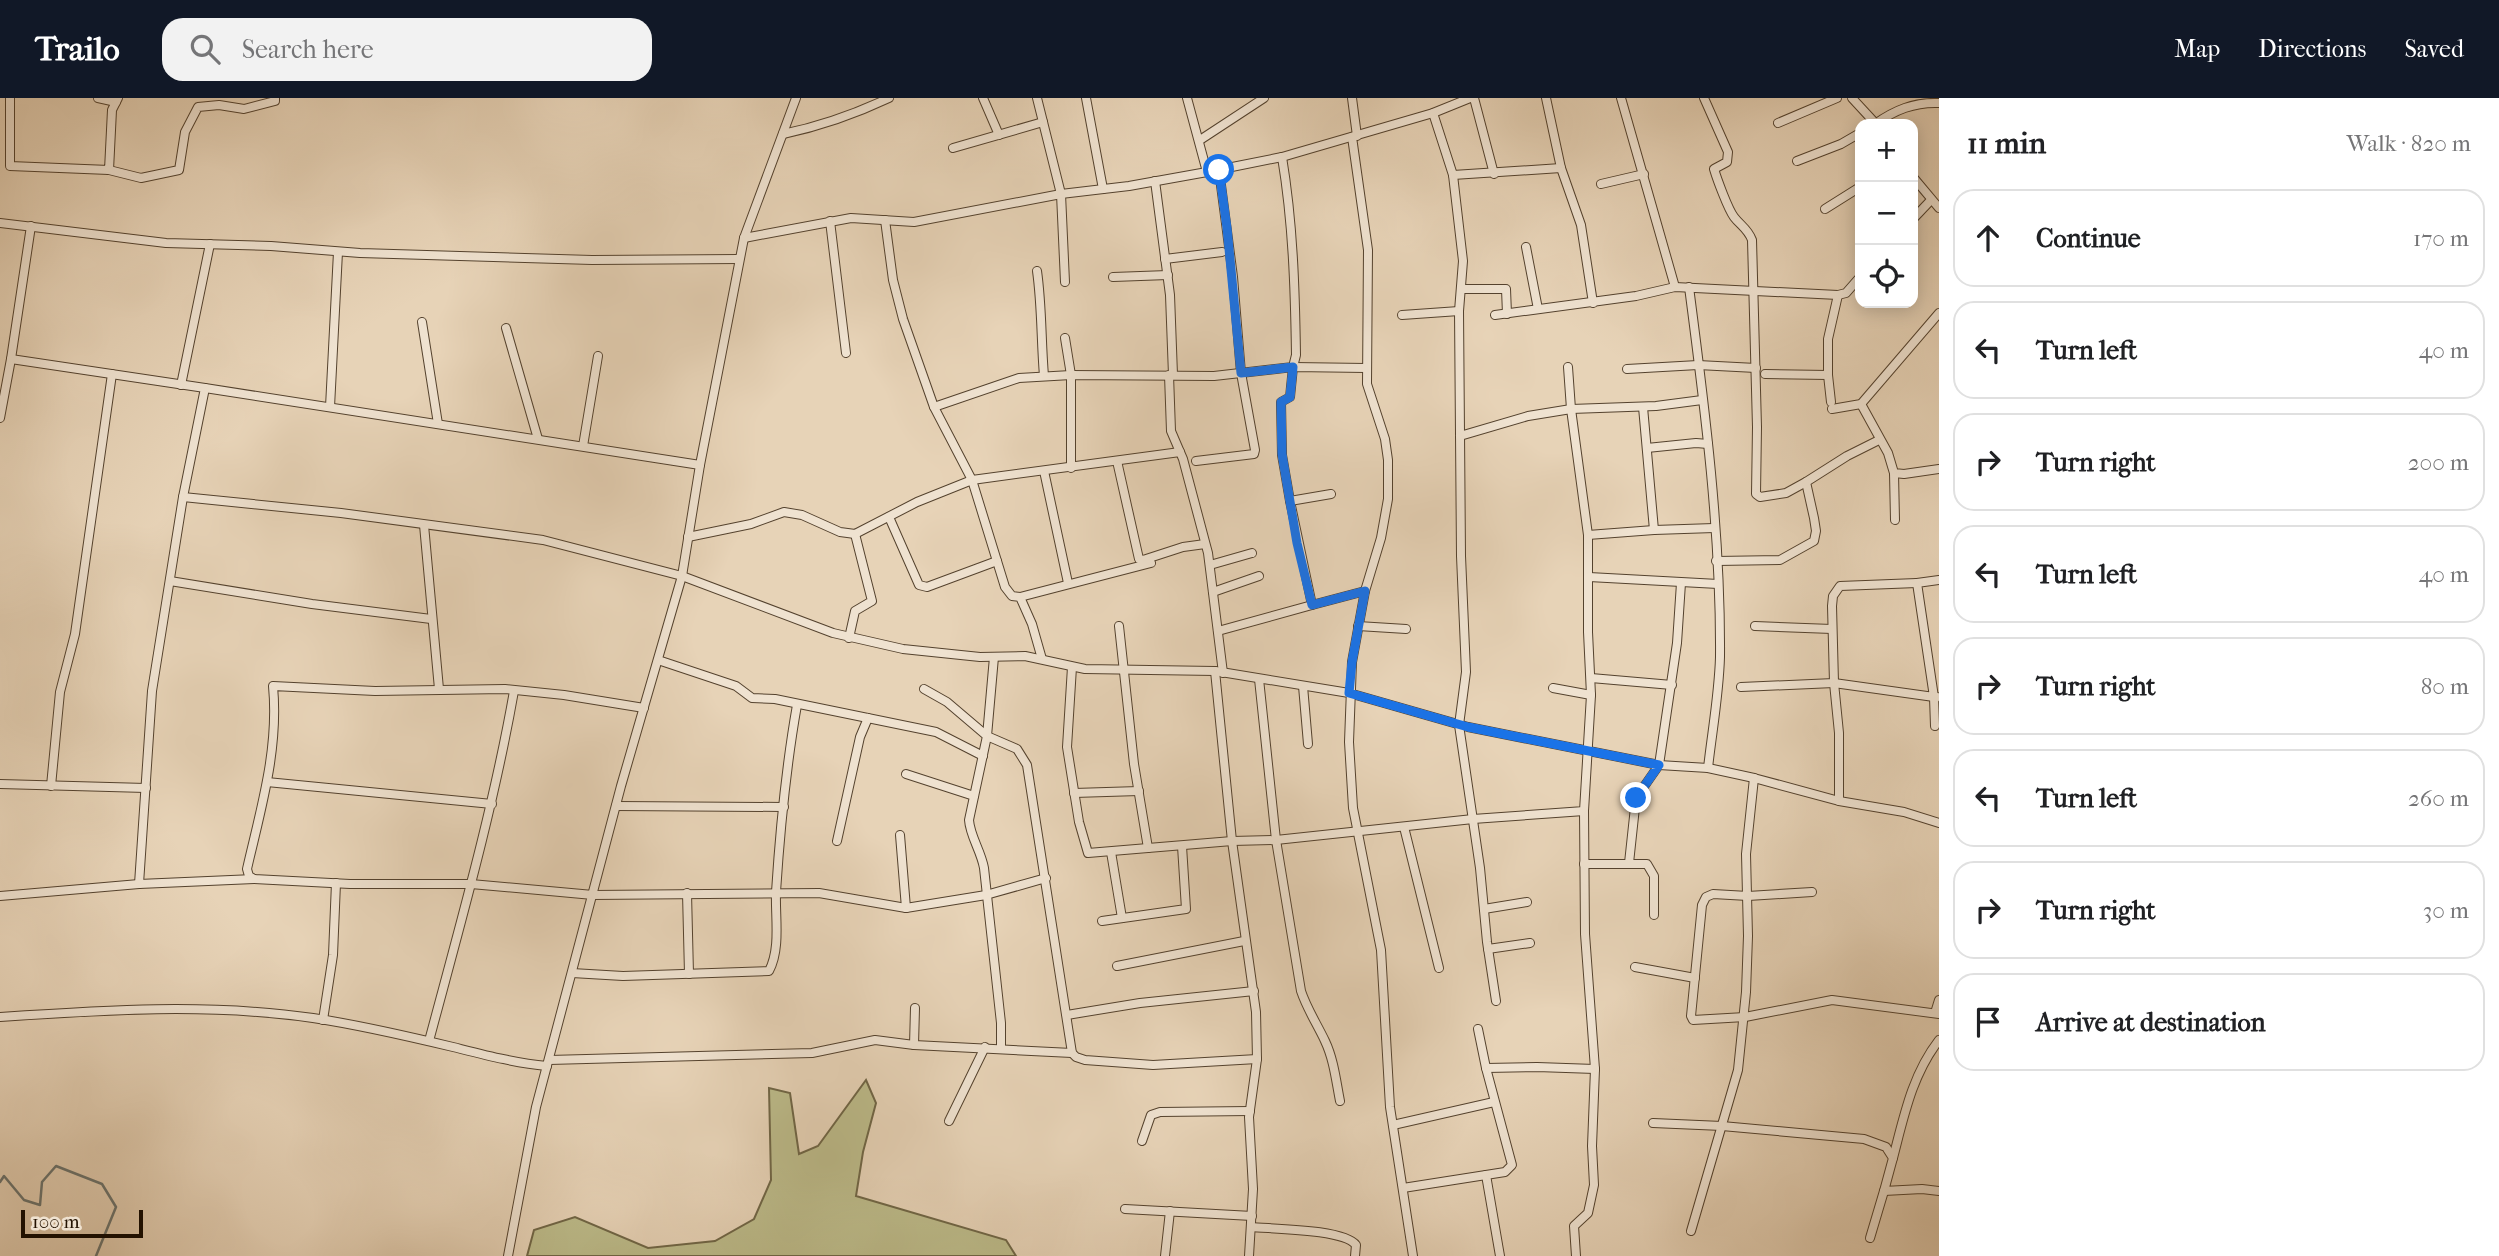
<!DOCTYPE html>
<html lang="en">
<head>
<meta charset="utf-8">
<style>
	body { margin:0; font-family:"IM FELL French Canon",serif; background:#f2f2f2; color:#202124 }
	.controls { position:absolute; right:21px; top:21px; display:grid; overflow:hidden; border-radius:14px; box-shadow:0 4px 18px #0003 }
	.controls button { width:63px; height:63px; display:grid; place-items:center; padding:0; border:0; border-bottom:2px solid #e0e0e0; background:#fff; color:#202124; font:35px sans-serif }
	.scale { position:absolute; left:21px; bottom:18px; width:122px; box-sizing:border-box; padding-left:7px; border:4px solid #231201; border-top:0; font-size:19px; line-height:24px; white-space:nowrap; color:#231201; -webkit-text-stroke:5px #efe2d0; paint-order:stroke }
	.stop { position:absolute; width:21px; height:21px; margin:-16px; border:5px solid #1a73e8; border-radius:50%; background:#fff }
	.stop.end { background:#1a73e8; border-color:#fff; box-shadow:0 2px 7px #0008 }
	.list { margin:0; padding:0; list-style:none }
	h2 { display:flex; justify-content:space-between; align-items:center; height:91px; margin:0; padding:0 28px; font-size:30px }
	h2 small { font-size:23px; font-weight:400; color:#757577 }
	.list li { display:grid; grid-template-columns:46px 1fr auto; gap:21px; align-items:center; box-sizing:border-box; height:98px; margin:0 14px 14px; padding:0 14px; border:2px solid #e0e0e0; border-radius:21px }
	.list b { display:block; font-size:26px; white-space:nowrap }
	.list em { font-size:23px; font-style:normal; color:#757577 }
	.icon { flex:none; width:38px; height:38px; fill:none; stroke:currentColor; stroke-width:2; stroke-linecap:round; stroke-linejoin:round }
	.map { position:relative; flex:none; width:1939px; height:1158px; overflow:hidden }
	header { display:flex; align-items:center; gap:42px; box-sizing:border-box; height:98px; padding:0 35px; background:#111827; color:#fff }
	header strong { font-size:33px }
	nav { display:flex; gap:38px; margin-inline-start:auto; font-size:24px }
	.search { width:490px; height:63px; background:#f2f2f2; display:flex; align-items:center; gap:18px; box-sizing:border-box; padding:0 24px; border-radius:21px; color:#757577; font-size:26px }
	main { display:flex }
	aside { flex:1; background:#fff }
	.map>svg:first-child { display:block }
	.green { fill:#bcbb8a; stroke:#706646; stroke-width:2 }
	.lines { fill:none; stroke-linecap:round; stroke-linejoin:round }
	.stream { stroke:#6b746f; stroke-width:2.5 }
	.street-casing { stroke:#54422e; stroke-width:10 }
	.street { stroke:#efe2d0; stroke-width:8 }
	.route { stroke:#1a73e8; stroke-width:9 }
</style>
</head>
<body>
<header>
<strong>Trailo</strong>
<div class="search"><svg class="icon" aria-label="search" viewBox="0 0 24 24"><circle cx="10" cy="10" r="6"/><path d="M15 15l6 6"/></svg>Search here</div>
<nav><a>Map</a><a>Directions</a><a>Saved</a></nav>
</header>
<main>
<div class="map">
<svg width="1939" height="1158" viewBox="0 0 1939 1158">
	<rect width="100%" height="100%" fill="#e7d3b7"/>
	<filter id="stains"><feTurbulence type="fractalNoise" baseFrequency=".00286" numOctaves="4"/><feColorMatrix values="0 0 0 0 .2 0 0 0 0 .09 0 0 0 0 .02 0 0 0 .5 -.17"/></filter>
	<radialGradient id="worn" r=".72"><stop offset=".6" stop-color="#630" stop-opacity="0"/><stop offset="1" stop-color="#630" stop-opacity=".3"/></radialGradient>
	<!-- green -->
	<polygon class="green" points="866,982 876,1005 863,1054 856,1098 1006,1142 1016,1158 527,1158 534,1132 575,1119 648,1150 715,1143 754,1121 771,1082 769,990 790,995 799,1056 818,1048"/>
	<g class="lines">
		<!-- stream -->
		<polyline class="stream" points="0,1084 4,1078 24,1102 40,1107 42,1084 56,1068 102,1086 116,1109 96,1158"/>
		<defs>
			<g id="street">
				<polyline points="10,0 10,68 109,72 112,12 118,0"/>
				<polyline points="98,0 116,4"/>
				<polyline points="983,0 999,37"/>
				<polyline points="1037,0 1061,96 1065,184"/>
				<polyline points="1086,0 1103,91"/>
				<polyline points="1187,0 1207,74"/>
				<polyline points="1352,0 1357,38"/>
				<polyline points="1474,0 1494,76"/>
				<polyline points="1546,0 1561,70 1581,127 1593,205"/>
				<polyline points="1621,0 1675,189"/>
				<path d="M1704 0 1728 54 1727 64 1714 71C1717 81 1728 111 1734 119 1740 127 1748 131 1752 142L1757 329 1756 396 1760 399 1786 395 1806 384"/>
				<polyline points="1852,0 1876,26"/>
				<polyline points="1433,15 1453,77 1463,163 1459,213 1461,458 1466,574 1459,627 1480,770 1487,844 1496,903"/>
				<polyline points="1778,25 1837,0"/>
				<path d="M1875 26C1895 12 1914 4 1939 5"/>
				<path d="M783 36C822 28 853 17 889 0"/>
				<polyline points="1352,39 1368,152 1367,286 1385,341 1388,362 1388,401 1381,440 1365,493 1352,564 1349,644 1353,710 1381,852 1390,1009 1413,1158"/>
				<polyline points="1200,42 1264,0"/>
				<polyline points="953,50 1043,24"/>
				<polyline points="1797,63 1841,46 1860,35"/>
				<polyline points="109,72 141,80 179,72 185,34 198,9 219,7 244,11 275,3 275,0"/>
				<polyline points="1453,77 1561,70"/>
				<polyline points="1913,79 1939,110"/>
				<polyline points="1155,83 1170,197 1173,277"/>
				<polyline points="1601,86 1644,76"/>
				<polyline points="1825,111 1860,89"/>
				<polyline points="1913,121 1931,102"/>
				<polyline points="885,122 893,182 903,221 934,309 972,382 1005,489 1012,498 1020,499 1032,526 1042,561"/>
				<polyline points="830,123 846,255"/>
				<polyline points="0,125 166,145 271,148 360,155 592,162 739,161"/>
				<polyline points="744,140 851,120 914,124 1061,96 1129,88 1207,74 1282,59 1433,15 1470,0"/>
				<polyline points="1526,149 1538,211"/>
				<polyline points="1165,161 1222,154"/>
				<path d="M1037 173C1042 208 1041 242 1044 278"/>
				<polyline points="1113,179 1168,177"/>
				<path d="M1689 189C1705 311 1721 436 1720 559 1719 596 1712 634 1708 670"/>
				<polyline points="1462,191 1506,191 1507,216"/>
				<polyline points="1402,217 1459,213"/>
				<polyline points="1495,217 1636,198 1675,189 1838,197 1846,195 1860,179"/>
				<polyline points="422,224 438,326"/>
				<polyline points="506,230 538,341"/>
				<polyline points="1065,240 1071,277 1071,370"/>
				<polyline points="11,261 205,290 183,399 152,593 139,786"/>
				<polyline points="1627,271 1698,267 1756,270"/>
				<polyline points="1765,276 1828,277"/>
				<polyline points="1169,277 1171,333 1183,361 1208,455 1223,575"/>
				<polyline points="181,287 210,146"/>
				<polyline points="205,290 700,367"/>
				<polyline points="1831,304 1828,277 1828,241 1838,197"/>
				<polyline points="1861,306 1888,355 1894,375 1904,376 1939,371"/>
				<polyline points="330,309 338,154"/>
				<path d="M934 309 1019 280 1071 277 1214 278 1293 269 1296 257C1295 190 1293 125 1282 59"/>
				<polyline points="1643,309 1654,432"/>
				<polyline points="1832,311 1861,306 1939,215"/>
				<polyline points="0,320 11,261 31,128"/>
				<polyline points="1460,338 1528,318 1571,311 1656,308 1702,302"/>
				<polyline points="583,348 598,258"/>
				<polyline points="1647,350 1696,345 1708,346"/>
				<polyline points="1117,363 1139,461 1143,462 1183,449 1205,446"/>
				<polyline points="1196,363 1254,356 1255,352 1241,275 1233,179 1219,72"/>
				<polyline points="1044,373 1068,485"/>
				<polyline points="1894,375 1895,422"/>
				<polyline points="183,399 341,415 543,442 682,478 833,535 903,551 980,559 1025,558 1085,571 1215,573 1349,595 1468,629 1659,667 1708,670 1754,680 1839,703 1904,714 1939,725"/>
				<polyline points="1290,403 1282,357 1281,304 1290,299 1293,269 1366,270"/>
				<polyline points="889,419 919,487 927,489 997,463"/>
				<polyline points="424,427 439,591"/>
				<polyline points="1588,437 1654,432 1714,430"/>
				<polyline points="688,439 751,426 784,414 802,417 840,434 855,436 917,404 972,382 1180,354"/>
				<polyline points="1716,463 1780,462 1814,443 1816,433 1814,420 1806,384 1847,358 1879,342"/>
				<polyline points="1210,467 1252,455"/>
				<polyline points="1589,479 1718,486"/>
				<polyline points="170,483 312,506 431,521"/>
				<polyline points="1213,494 1259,478"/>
				<polyline points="1020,499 1151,465"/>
				<polyline points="1312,507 1365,493"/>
				<polyline points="1119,528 1134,666 1148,750"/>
				<polyline points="1358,528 1406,531"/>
				<polyline points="1755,528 1832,531"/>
				<polyline points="1218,533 1312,507 1290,403 1331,396"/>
				<polyline points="849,540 855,513 872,503 855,436"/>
				<polyline points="994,559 987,638 1017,651 1027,667 1072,955 1076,959 1085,962 1153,967 1257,961"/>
				<polyline points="658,562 736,588 752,600 775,601 936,634 983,658"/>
				<polyline points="1072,569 1067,649 1079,724 1088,755 1232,743 1276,742 1473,721 1584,713 1591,597 1588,534 1588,437 1571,311 1568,269"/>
				<polyline points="1215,573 1232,743 1256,914 1257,961 1249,1019 1253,1091 1249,1158"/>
				<polyline points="1591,580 1672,587"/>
				<path d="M1259 581 1276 742 1301 893C1307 911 1317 926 1325 943 1334 962 1336 983 1340 1003"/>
				<polyline points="1303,588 1308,646"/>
				<polyline points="1741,589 1834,585 1832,508 1833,498 1840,488 1917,485"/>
				<polyline points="1553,590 1591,597"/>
				<path d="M924 591 947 604 987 638 969 722C970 738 981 753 984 770L1001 925V950"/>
				<path d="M644 610 564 597 505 591 375 593 273 588C279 651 261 710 247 771L249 778 254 781 350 786H471L593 797 819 795 906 810 986 797 1046 780"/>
				<polyline points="1935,628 1934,599 1937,599"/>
				<polyline points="906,676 974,698"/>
				<polyline points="267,684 492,706"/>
				<polyline points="0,686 146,690"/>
				<polyline points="51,688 60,594 75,536 112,276"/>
				<polyline points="1074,695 1139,693"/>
				<polyline points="1839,703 1839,635 1834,585 1934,599 1917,485 1939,482"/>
				<polyline points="616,708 784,709"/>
				<polyline points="1404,729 1439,870"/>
				<polyline points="900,737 906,810"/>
				<polyline points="837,743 860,639 868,620"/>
				<polyline points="1111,754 1122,820"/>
				<polyline points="1629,765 1636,700 1659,667 1677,545 1681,485"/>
				<polyline points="1584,766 1647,766 1654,778 1654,817"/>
				<polyline points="1812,794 1748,798 1713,796 1706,799 1702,807 1691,918 1693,922 1745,919 1832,902 1939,916"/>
				<polyline points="687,795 689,876"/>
				<polyline points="0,798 139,786 254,781"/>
				<polyline points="1484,811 1527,804"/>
				<polyline points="1102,823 1186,811 1182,748"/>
				<polyline points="1488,851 1530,845"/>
				<polyline points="1117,868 1244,843"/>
				<polyline points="1635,869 1695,880"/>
				<path d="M572 875 623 878 769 873C781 850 775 819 776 794 780 732 786 669 797 607"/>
				<polyline points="1935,915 1939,902"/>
				<polyline points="1067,917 1140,905 1254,893"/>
				<path d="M0 919C104 912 209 905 313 920 360 927 407 938 453 949 485 957 515 965 547 968"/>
				<polyline points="323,922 333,857 336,785"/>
				<path d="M429 943C460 827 493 712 514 593"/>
				<polyline points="914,947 915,910"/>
				<polyline points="549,962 812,955 875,942 914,947 1072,955"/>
				<polyline points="1486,970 1537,969 1595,971"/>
				<polyline points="949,1023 985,949"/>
				<polyline points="1653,1025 1722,1028 1864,1041 1886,1049 1893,1060 1884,1093 1922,1091 1939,1093"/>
				<polyline points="1393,1027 1494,1004"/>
				<polyline points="1142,1043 1151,1017 1160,1014 1250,1013"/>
				<path d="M1893 1060C1904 1018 1912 977 1939 942"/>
				<polyline points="1486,1077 1500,1158"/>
				<polyline points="1403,1090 1505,1074 1512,1067 1486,970 1478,931"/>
				<polyline points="1125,1111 1252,1118"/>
				<path d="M1251 1129C1273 1131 1344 1131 1356 1147L1355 1158"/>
				<polyline points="1691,1133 1738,972 1746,894 1748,838 1746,756 1754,680"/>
				<polyline points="1870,1140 1884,1093"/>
				<polyline points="508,1158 536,1009 621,688 682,478 700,367 744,140 796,0"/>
				<polyline points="1165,1158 1170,1113"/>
				<polyline points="1576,1158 1574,1128 1588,1115 1594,1087 1592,1048 1595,971 1585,836 1584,713"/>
			</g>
		</defs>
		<!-- street casing -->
		<use href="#street" class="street-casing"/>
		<!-- street -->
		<use href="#street" class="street"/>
	</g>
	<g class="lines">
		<!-- route -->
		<polyline class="route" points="1219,72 1227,130 1241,275 1293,269 1290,299 1281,304 1282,356 1297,445 1312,507 1365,493 1352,564 1349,595 1468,629 1659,667 1636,700"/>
	</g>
	<rect width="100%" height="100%" filter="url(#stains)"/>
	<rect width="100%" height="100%" fill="url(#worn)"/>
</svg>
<div class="controls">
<button>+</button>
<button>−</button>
<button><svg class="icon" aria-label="locate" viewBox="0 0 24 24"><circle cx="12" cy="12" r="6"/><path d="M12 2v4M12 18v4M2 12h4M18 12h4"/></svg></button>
</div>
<div class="scale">100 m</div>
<div class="stop" style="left:1219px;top:72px"></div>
<div class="stop end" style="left:1636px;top:700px"></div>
</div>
<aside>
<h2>11 min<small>Walk · 820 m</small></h2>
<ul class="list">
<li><svg class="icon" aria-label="ahead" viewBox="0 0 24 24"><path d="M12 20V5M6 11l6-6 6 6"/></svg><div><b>Continue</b></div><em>170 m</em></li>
<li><svg class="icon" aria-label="left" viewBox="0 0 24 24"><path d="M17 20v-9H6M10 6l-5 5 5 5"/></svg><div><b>Turn left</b></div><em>40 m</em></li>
<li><svg class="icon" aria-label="right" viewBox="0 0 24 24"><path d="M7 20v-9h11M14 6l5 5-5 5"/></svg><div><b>Turn right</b></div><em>200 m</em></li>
<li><svg class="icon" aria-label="left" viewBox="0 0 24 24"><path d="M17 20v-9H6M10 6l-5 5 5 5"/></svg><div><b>Turn left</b></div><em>40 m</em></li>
<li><svg class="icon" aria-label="right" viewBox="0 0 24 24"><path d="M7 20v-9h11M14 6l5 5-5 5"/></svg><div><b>Turn right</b></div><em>80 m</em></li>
<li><svg class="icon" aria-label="left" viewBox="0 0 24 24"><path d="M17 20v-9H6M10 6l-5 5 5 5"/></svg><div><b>Turn left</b></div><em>260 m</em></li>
<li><svg class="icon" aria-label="right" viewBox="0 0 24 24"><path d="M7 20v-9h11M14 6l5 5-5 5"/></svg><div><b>Turn right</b></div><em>30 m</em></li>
<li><svg class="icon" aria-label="arrive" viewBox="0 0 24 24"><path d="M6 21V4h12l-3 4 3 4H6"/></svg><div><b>Arrive at destination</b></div></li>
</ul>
</aside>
</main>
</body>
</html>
